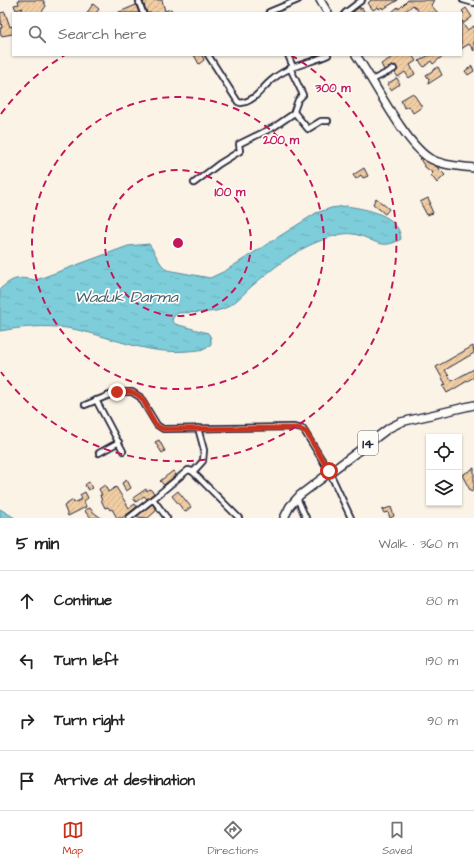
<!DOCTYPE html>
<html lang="en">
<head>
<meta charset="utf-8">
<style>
	body { margin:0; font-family:"Architects Daughter",sans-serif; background:#f6f6f6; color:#222 }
	.controls { position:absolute; right:12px; bottom:12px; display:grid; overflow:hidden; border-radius:0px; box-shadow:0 1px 3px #0004 }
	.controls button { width:36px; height:36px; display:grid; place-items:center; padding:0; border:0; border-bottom:1px solid #e0e0e0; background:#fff; color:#222; font:20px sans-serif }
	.stop { position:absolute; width:12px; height:12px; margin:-9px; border:3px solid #c8321e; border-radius:50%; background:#fff }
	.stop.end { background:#c8321e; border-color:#fff; box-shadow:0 1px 4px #0008 }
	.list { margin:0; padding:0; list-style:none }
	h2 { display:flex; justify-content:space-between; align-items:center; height:52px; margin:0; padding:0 16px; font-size:17px }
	h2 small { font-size:13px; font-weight:400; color:#767676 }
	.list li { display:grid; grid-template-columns:26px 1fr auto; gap:12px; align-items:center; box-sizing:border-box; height:60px; padding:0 16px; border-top:1px solid #e0e0e0 }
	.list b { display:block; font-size:15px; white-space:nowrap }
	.list em { font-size:13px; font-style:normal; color:#767676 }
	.icon { flex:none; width:22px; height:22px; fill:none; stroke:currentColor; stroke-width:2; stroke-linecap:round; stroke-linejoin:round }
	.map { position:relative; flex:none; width:474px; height:518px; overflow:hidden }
	.search { position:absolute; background:#fff; box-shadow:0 1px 3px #0004; left:12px; right:12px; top:12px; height:44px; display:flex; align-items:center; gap:10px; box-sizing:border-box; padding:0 14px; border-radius:0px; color:#767676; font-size:15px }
	.sheet { height:292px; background:#fff }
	nav { display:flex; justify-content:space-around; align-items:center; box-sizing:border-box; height:56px; border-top:1px solid #e0e0e0; background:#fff; font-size:11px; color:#767676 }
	nav a { display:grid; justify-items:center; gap:2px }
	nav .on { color:#c8321e }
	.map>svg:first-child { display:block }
	.water { fill:url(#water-ripples); stroke:#59899a }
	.building { fill:url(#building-hatch); stroke:#22223b }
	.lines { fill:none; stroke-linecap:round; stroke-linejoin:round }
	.minor-casing { stroke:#22223b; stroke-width:8 }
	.trunk-casing { stroke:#22223b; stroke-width:10 }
	.minor { stroke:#fdfcf7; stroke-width:4.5 }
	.trunk { stroke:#fdfcf7; stroke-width:7 }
	.route { stroke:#c8321e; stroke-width:5 }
	.ring { fill:none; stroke:#c2185b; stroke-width:2; stroke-dasharray:7 5 }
	.labels { text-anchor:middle; stroke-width:3.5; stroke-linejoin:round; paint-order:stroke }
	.shield { fill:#fdfcf7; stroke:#646373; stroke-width:1 }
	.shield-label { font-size:14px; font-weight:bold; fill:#22223b }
	.water-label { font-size:16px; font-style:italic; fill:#425e73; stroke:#fdfcf7 }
	.centre { fill:#c2185b; stroke:#fdfcf7; stroke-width:2 }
	.ring-label { font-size:12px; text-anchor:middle; font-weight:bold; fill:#c2185b; stroke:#fdfcf7; stroke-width:3.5; stroke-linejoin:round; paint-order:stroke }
</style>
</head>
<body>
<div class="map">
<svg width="474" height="518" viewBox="0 0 474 518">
	<defs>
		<pattern id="water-ripples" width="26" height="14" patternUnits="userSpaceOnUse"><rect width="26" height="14" fill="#7ecdda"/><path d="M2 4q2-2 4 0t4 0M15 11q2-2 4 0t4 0" fill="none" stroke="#6db0bc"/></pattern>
		<pattern id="building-hatch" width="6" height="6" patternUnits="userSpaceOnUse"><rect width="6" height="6" fill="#f1cda2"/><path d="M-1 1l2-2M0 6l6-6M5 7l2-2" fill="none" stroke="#ceb08c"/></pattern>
	</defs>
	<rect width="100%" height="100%" fill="#fbf3e6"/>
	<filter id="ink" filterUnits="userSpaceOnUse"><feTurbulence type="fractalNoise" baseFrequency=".025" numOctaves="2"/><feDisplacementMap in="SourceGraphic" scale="8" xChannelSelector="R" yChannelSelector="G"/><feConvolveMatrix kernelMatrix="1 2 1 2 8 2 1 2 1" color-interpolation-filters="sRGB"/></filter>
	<g filter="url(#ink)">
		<!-- water -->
		<g class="water">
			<path d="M346 206C366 209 399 214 401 239 380 252 373 237 353 234 341 232 328 238 317 242 294 251 271 270 252 286 243 294 234 305 223 309 210 314 192 312 178 313L174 316 172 320 175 324 208 333 211 338V344C204 351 197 350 188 351 143 355 110 335 67 328 44 325 22 327 0 331V289C14 277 18 277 36 280L128 246 149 244C156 253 158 263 167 270L210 278 225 271 316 213 331 208Z"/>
			<polygon points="0,509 15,518 0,518"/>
		</g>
		<!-- building -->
		<g class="building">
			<polygon points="18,0 43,0 46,6 41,13 20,13 23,8 16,10 14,5 19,4"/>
			<polygon points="149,0 162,0 165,11 171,9 173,13 147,13 143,2"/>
			<polygon points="371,0 398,0 383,9 382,7 379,9 378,7 373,10 368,3"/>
			<polygon points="408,0 434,0 431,5 438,13 420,13 413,5 403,13 393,13 393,11 398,7 399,9"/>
			<polygon points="93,4 99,9 96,13 87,13"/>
			<polygon points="136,5 139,13 117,13"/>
			<polygon points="360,7 360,10 362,8 365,13 351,13"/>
			<polygon points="466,8 472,17 464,23 461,20 461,15 464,13 462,11"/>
			<polygon points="5,12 10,27 13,26 13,34 1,36 0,28 2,28 0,13"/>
			<polygon points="461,21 467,30 474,26 474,51 469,44 461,49"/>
			<polygon points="194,55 202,55 204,60 199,64"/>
			<polygon points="396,55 412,55 416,61 410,65 415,74 409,78 405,72 398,77 395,73 397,68 395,65 384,70 381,64"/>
			<polygon points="429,55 444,55 433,64 431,61 424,67 419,61"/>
			<polygon points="472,66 474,71 468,75 465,71"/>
			<polygon points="438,67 442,75 428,84 429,79 426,75"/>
			<polygon points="397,78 400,84 391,90 387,84"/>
			<polygon points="413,93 422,107 413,113 409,106 404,108 401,100"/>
			<polygon points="421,158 437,167 445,175 437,183 431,175 433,173 425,167 420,159"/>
			<polygon points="364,168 368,176 363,178 361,175 356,179 353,175"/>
			<polygon points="376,198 389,209 385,214 373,204"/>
			<polygon points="428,198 431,204 429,204 433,213 427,215 420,202"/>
			<polygon points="473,346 474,353 445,370 452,381 474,369 474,377 447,393 443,386 446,385 436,367"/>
			<polygon points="159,440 165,451 162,453 155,442"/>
			<polygon points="474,468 474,490 471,492 462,475"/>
			<polygon points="173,471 176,475 164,485 160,481"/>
			<polygon points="127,480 131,488 126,491 122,483"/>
			<polygon points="89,482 92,488 88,490 85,485"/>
			<polygon points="105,485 108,492 116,487 129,508 135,504 137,507 122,518 117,518 112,509 110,510 108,507 105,508 102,502 100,495 102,495 99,489"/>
			<polygon points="146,489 147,491 150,489 154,493 147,499 144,496 136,502 133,498"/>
			<polygon points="178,491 191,507 185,512 172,496"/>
			<polygon points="85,492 88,498 84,501 86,507 68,516 64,506 73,500 74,503 82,499 80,495"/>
			<polygon points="152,504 157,510 148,518 136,517"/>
			<polygon points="391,507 394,516 390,518 388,512 384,513 382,510"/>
			<polygon points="90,508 92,511 101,518 92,518 86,513 85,510"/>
		</g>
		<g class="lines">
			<defs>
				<g id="minor">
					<polyline points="463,0 474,3"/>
					<polyline points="139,2 143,13"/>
					<polyline points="269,12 298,0"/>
					<polyline points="345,13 362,0"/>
					<path d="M208 55 238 102 241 103C256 101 262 87 273 79 288 66 310 63 328 55"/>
					<polyline points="288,55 293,67"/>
					<polyline points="372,80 394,69"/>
					<polyline points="294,112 308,129 321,121 328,121"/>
					<polyline points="194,183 219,164 240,151 239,144 274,127 293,114 298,100 303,95 290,68"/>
					<polyline points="96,400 123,451"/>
					<polyline points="85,405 117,392 132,392 140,397 157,425 163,429 293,427 303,429 329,471 351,518"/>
					<polyline points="99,453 119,442"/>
					<polyline points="193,472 203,461 204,450 198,428"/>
					<polyline points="297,498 306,518"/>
					<polyline points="129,518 153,499"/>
					<polyline points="167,518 153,499 188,470 192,471 239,518"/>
				</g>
				<g id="trunk">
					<polyline points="320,0 328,13"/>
					<path d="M356 55C374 81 404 142 429 158 443 166 459 166 474 168"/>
					<polyline points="284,518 290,506 300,495 389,428 401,422 474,405"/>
				</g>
			</defs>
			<!-- minor casing -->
			<use href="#minor" class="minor-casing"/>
			<!-- trunk casing -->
			<use href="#trunk" class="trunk-casing"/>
			<!-- minor -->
			<use href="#minor" class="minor"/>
			<!-- trunk -->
			<use href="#trunk" class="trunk"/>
		</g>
	</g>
	<g class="lines" filter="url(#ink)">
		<!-- route -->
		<path class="route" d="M117 392C154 387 142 421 163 429L298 428 306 432 329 471"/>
	</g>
	<!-- distance rings -->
	<g class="ring">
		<circle cx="178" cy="243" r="73"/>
		<circle cx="178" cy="243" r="146"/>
		<path d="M1 114A219 219 0 0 1 65 55M291 55A219 219 0 1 1 1 372"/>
	</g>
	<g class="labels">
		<!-- shield labels -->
		<rect class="shield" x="358" y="431" width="20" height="24" rx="3"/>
		<g class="shield-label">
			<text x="368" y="448">14</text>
		</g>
		<!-- water labels -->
		<g class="water-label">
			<text x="126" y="302">Waduk Darma</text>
		</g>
	</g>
	<circle cx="178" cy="243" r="6" class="centre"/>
	<g class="ring-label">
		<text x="333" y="92">300 m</text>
		<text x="281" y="144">200 m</text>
		<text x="230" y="196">100 m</text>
	</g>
</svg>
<div class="controls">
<button><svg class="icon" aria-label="locate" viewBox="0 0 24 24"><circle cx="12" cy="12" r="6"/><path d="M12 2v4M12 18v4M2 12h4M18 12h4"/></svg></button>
<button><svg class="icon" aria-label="layers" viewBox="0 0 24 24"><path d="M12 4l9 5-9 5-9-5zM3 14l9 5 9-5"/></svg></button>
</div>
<div class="stop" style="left:329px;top:471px"></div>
<div class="stop end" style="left:117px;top:392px"></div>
<div class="search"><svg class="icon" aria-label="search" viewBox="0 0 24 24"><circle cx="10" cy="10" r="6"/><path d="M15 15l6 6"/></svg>Search here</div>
</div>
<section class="sheet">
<h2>5 min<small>Walk · 360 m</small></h2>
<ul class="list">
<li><svg class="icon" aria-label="ahead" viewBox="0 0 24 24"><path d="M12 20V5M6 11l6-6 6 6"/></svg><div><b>Continue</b></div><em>80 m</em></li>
<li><svg class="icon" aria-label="left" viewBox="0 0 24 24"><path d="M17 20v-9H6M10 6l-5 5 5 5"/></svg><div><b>Turn left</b></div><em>190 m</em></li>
<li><svg class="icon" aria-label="right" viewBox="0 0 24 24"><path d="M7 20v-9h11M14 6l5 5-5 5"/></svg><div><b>Turn right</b></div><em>90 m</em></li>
<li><svg class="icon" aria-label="arrive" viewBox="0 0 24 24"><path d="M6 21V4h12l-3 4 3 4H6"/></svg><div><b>Arrive at destination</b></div></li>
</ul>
</section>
<nav>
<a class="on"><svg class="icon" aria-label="map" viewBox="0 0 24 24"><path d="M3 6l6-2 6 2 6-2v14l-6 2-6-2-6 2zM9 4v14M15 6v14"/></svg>Map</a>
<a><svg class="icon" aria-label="directions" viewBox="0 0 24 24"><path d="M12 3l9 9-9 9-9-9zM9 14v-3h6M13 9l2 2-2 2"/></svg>Directions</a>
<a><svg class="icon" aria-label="saved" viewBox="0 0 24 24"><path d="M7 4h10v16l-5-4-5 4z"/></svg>Saved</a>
</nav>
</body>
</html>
